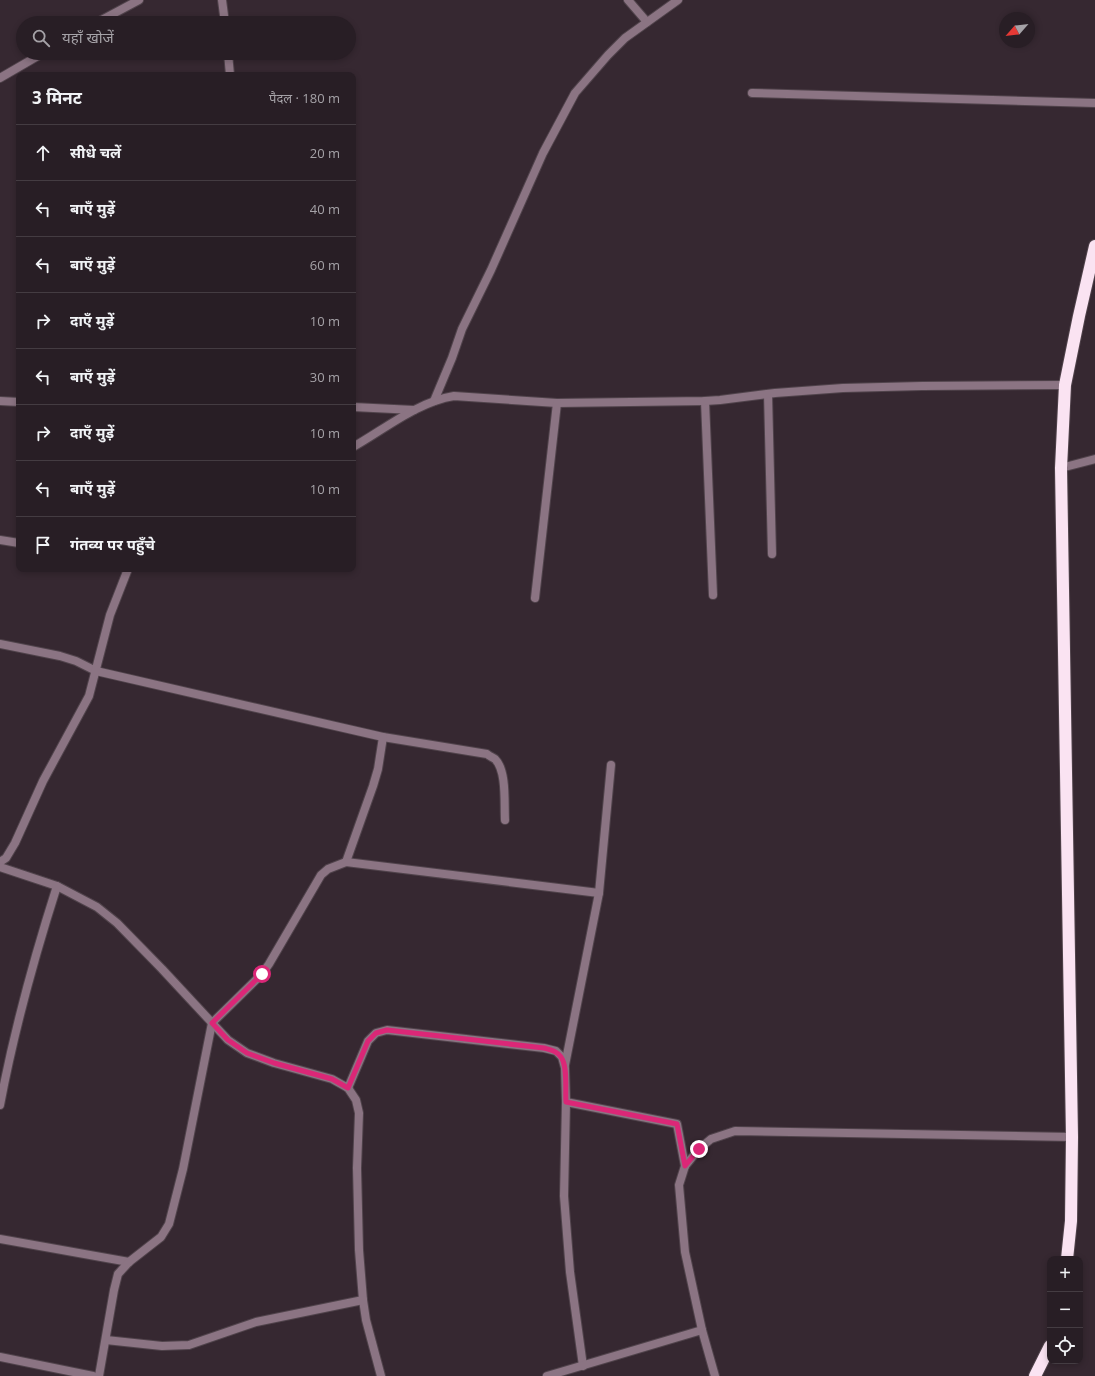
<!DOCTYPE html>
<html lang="hi">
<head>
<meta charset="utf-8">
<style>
	body { margin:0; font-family:"Open Sans","Noto Sans Devanagari",sans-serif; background:#342b32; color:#f1f3f6 }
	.controls { position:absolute; right:12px; bottom:12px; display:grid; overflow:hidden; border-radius:8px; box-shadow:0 2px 6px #0003 }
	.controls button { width:36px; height:36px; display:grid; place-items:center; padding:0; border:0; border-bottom:1px solid #443c42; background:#281e25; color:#f1f3f6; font:20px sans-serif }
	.compass { position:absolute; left:999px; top:12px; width:36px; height:36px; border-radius:50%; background:#281e25; box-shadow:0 2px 6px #0003; rotate:242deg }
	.stop { position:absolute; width:12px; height:12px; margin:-9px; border:3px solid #db2777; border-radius:50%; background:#fff }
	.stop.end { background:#db2777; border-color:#fff; box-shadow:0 1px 4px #0008 }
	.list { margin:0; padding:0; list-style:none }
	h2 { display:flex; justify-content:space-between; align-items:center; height:52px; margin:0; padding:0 16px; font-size:17px }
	h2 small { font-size:13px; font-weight:400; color:#a5a2a7 }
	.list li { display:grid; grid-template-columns:26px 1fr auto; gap:12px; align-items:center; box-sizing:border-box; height:56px; padding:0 16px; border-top:1px solid #443c42 }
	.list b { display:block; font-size:15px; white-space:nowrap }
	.list em { font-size:13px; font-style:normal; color:#a5a2a7 }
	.icon { flex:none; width:22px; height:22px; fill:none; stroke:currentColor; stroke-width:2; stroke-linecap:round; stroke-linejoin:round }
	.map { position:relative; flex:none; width:1095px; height:1376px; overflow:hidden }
	.search { position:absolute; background:#281e25; box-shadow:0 2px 6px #0003; left:16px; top:16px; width:340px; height:44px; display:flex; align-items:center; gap:10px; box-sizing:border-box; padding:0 14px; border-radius:22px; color:#a5a2a7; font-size:15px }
	.panel { position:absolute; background:#281e25; box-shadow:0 2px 6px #0003; left:16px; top:72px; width:340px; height:500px; border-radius:8px }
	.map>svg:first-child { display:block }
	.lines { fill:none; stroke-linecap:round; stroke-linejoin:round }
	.street-casing { stroke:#50434b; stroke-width:10 }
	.highway-casing { stroke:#50434b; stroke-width:14 }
	.street { stroke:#8b7483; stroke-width:8 }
	.highway { stroke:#fae3f2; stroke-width:12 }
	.route { stroke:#db2777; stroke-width:5 }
</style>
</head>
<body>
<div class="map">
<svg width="1095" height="1376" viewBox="0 0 1095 1376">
	<rect width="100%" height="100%" fill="#362831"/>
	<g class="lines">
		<defs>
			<g id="street">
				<polyline points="222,0 225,23"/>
				<polyline points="628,0 647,22"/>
				<polyline points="96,23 139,0"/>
				<polyline points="228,53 230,75"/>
				<polyline points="0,78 43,53"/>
				<polyline points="752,93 1095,103"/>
				<polyline points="768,394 772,554"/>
				<polyline points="0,401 19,402"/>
				<polyline points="434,401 452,358 462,329 491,270 543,153 575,93 608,55 625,38 678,0"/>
				<polyline points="705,401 713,595"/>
				<polyline points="353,407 414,410"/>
				<path d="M353 447C385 429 417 402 454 396L557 403 705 401 720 400 775 393 843 388 922 386 1065 385"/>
				<polyline points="1061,468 1095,459"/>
				<polyline points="0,540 19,543"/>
				<polyline points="535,598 557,403"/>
				<path d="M0 644 60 656 76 661 96 671 383 737 487 754C489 756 492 757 495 759 507 771 504 803 505 820"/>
				<polyline points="0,862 6,858 15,843 43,781 89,696 110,615 128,569"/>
				<polyline points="346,862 373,786 378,769 383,737"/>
				<polyline points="0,867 57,886 97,907 117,923 162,969 228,1040 247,1053 274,1063 332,1079 348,1088 356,1100 359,1113 357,1168 359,1250 363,1300 366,1320 381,1376"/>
				<polyline points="565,1065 599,893 611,765"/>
				<polyline points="348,1088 368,1041 376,1033 387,1030 544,1048 556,1051 562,1057 565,1068 566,1102 564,1196 570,1272 583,1366"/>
				<polyline points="566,1102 677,1124 685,1166"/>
				<path d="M0 1105C14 1031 34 958 57 886"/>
				<polyline points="0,1239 129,1262"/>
				<polyline points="106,1340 162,1346 189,1345 256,1322 363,1300"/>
				<polyline points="0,1357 93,1376"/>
				<polyline points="99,1376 114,1290 118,1274 129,1262 161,1237 169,1224 183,1169 212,1023 262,974 269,964 321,875 328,869 346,862 599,893"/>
				<polyline points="547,1376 702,1330"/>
				<polyline points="715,1376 702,1330 685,1252 679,1185 685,1166 699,1149 711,1139 735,1131 1072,1137"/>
			</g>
			<g id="highway">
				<polyline points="1067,1259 1071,1221 1072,1137 1061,468 1065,385 1079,316 1095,246"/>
				<polyline points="1035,1376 1050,1346"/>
			</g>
		</defs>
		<!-- street casing -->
		<use href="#street" class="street-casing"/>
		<!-- highway casing -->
		<use href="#highway" class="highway-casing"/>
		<!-- street -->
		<use href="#street" class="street"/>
		<!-- highway -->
		<use href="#highway" class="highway"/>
	</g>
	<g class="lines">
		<!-- route -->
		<path class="route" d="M262 974 212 1023 228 1040 247 1053 274 1063 332 1079 348 1088 368 1041 376 1033 387 1030 544 1048C551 1050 557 1051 561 1057 568 1066 565 1091 566 1102L677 1124 685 1166 699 1149"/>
	</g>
</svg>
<div class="controls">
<button>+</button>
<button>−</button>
<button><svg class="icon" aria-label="locate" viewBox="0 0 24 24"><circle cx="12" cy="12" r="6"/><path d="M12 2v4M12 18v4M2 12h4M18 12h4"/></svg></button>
</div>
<svg class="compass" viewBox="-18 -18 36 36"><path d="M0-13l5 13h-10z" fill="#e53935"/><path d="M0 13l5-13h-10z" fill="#a5a2a7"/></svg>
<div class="stop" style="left:262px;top:974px"></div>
<div class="stop end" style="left:699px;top:1149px"></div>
<div class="search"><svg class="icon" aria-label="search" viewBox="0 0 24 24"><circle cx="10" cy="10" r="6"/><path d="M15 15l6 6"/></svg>यहाँ खोजें</div>
<section class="panel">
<h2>3 मिनट<small>पैदल · 180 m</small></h2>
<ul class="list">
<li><svg class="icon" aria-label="ahead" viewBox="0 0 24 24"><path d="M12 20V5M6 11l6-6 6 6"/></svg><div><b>सीधे चलें</b></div><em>20 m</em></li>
<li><svg class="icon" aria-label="left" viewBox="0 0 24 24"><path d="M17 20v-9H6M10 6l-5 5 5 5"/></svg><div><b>बाएँ मुड़ें</b></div><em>40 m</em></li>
<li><svg class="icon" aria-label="left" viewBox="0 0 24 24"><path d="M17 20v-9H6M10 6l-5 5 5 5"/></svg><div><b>बाएँ मुड़ें</b></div><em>60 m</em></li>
<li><svg class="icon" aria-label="right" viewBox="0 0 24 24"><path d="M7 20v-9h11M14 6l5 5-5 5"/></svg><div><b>दाएँ मुड़ें</b></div><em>10 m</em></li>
<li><svg class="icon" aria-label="left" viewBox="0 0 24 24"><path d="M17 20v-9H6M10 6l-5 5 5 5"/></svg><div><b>बाएँ मुड़ें</b></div><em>30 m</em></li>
<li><svg class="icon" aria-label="right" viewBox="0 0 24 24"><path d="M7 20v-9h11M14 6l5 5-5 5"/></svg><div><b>दाएँ मुड़ें</b></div><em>10 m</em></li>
<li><svg class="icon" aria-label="left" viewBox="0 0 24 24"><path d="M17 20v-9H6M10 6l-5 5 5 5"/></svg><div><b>बाएँ मुड़ें</b></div><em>10 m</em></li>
<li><svg class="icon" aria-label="arrive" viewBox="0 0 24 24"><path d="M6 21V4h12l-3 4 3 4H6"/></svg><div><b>गंतव्य पर पहुँचे</b></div></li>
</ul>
</section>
</div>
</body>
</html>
